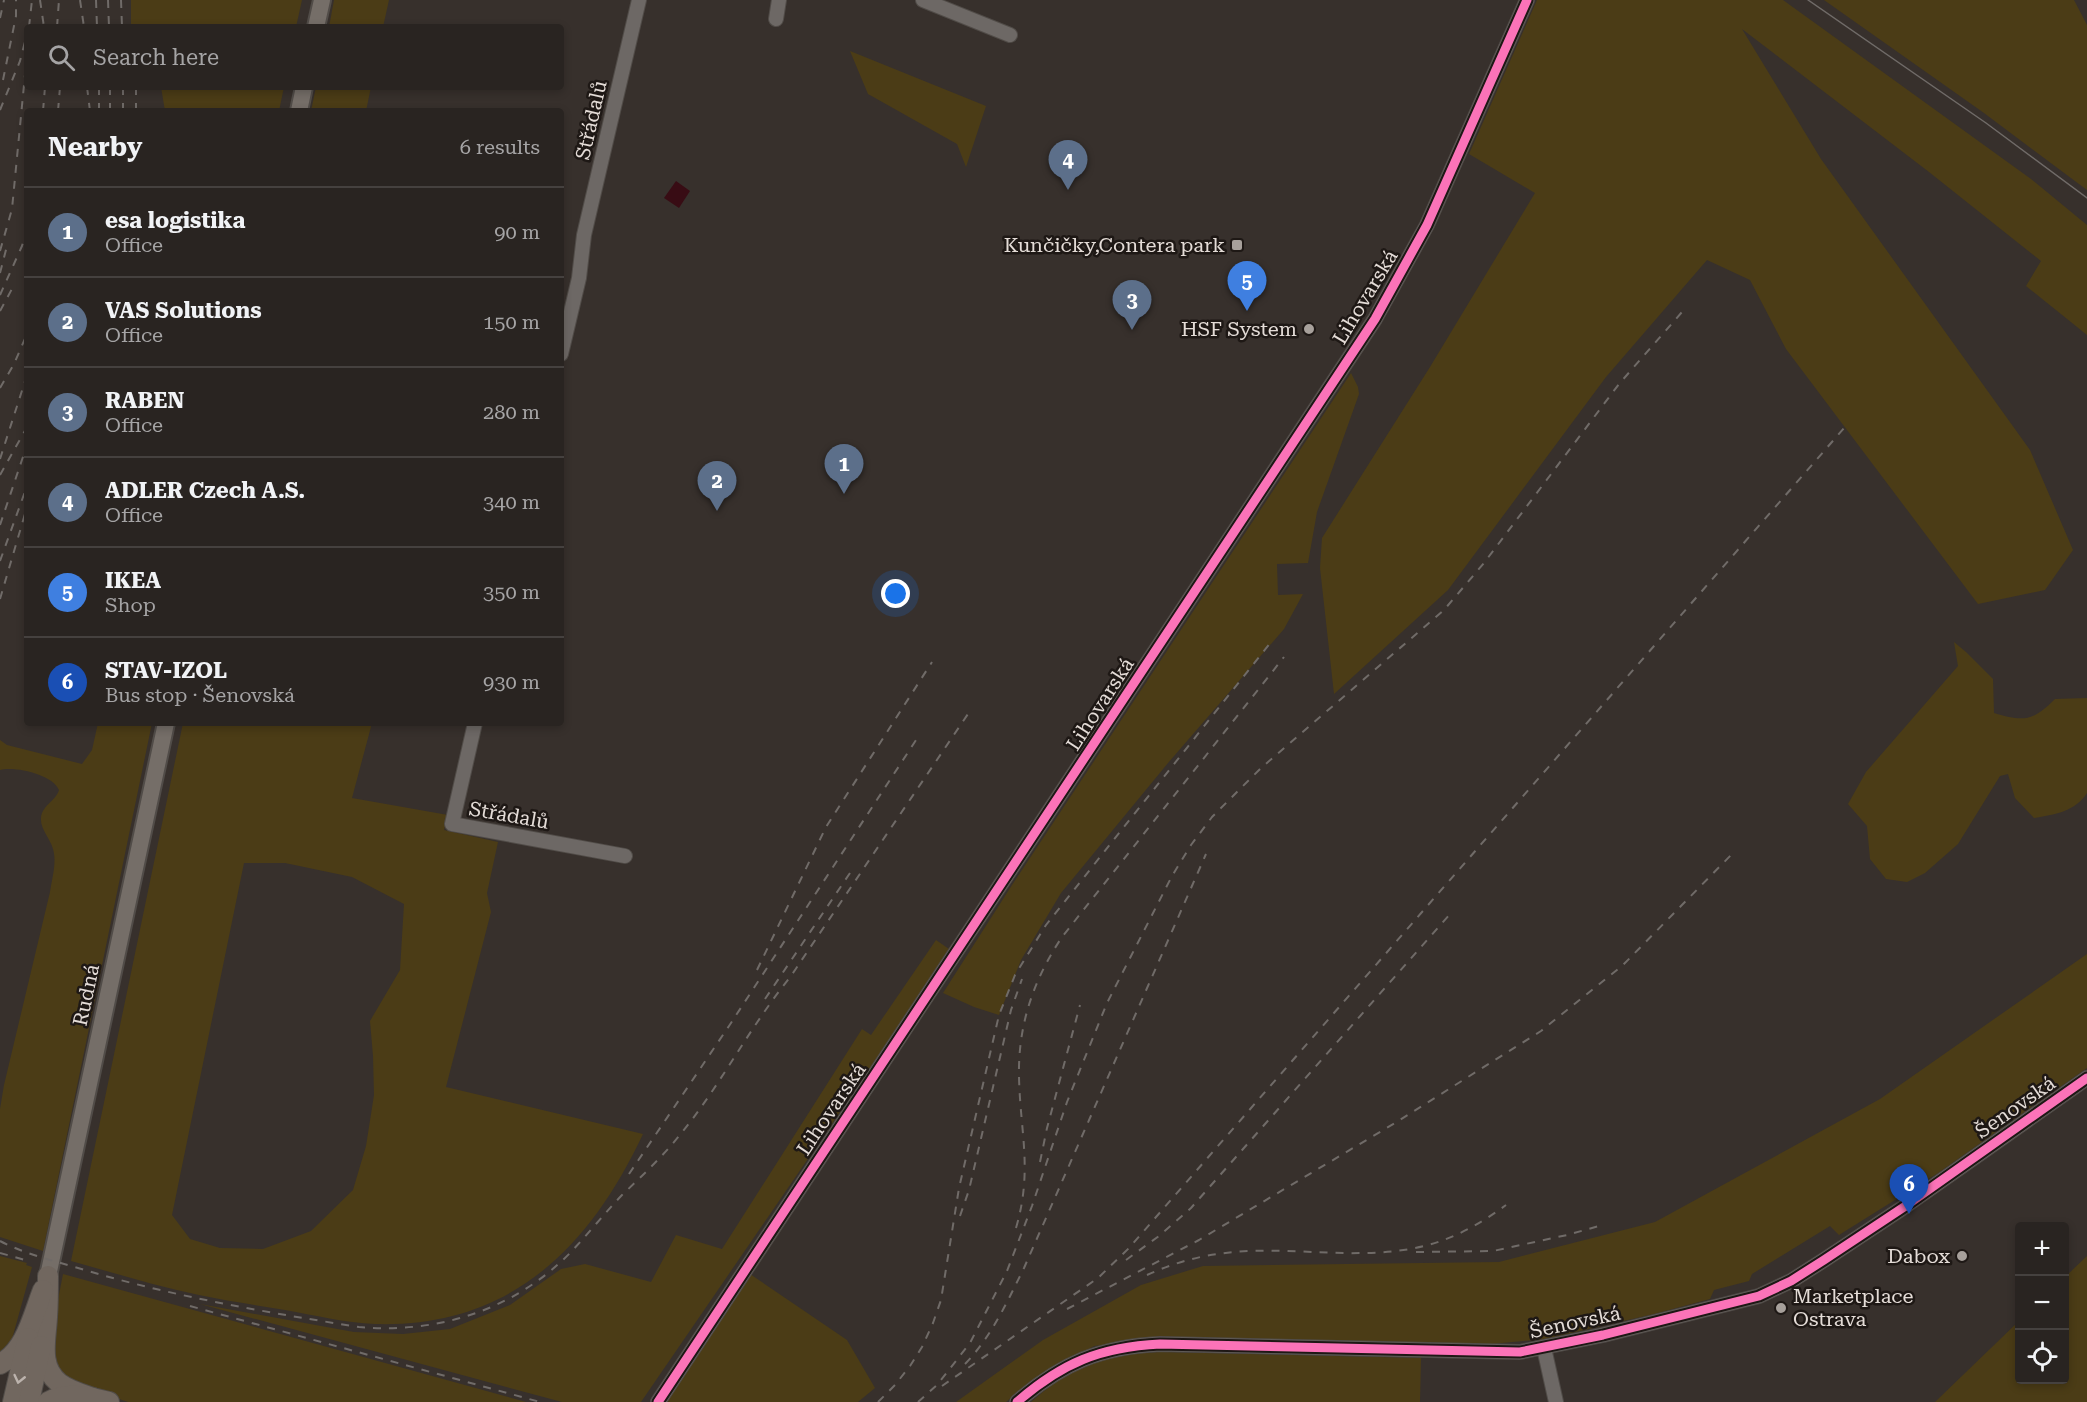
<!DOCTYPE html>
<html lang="en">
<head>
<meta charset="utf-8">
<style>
	body { margin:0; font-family:"Roboto Serif",serif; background:#312c2a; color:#f1f3f6 }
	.controls { position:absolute; right:18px; bottom:18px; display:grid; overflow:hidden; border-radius:6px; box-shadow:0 3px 9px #0003 }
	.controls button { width:54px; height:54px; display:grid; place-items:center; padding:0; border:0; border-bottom:2px solid #45413f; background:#292421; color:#f1f3f6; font:30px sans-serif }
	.you { position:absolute; left:896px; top:594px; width:21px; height:21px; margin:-15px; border:4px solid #fff; border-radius:50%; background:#1a73e8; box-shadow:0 0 0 9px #1a73e833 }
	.badge { display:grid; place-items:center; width:39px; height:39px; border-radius:50%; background:#0b8043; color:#fff; font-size:20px; font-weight:700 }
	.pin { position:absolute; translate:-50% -50px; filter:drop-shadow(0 2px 3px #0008) }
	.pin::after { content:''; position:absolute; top:32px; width:21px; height:18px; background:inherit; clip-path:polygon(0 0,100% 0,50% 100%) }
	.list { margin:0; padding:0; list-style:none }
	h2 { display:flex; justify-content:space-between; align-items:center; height:78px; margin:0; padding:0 24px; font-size:26px }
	h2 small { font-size:20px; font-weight:400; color:#a5a4a5 }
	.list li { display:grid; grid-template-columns:39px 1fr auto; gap:18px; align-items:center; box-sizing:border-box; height:90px; padding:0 24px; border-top:2px solid #45413f }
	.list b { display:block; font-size:22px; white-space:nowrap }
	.list p { margin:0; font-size:20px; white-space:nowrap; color:#a5a4a5 }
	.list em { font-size:20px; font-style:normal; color:#a5a4a5 }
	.icon { flex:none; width:33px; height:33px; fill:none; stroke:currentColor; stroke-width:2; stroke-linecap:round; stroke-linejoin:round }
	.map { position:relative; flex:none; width:2087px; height:1402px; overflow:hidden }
	.search { position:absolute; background:#292421; box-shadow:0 3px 9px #0003; left:24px; top:24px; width:540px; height:66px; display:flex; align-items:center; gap:15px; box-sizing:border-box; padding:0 21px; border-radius:6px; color:#a5a4a5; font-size:22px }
	.panel { position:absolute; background:#292421; box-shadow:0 3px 9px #0003; left:24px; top:108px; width:540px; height:618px; border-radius:6px }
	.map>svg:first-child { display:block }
	.green { fill:#4b3c16; fill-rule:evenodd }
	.water { fill:#380c14 }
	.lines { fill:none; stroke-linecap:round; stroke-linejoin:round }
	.minor-casing { stroke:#514c48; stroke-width:16 }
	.major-casing { stroke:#514c48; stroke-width:20 }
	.highway-casing { stroke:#514c48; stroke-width:22 }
	.minor { stroke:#6d6865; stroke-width:14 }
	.major { stroke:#756e68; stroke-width:16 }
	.highway { stroke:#71675f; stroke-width:20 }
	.tram { stroke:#706b68; stroke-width:1.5 }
	.rail { stroke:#706b68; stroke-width:2; stroke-dasharray:8 8; stroke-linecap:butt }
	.cycleway-casing { stroke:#1e1815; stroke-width:13 }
	.cycleway { stroke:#fb73b8; stroke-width:9 }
	.oneway { stroke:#bcb3ad }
	.poi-dot { fill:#a7a09b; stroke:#1e1815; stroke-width:2 }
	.labels { text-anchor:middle; stroke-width:5; stroke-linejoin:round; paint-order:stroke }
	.street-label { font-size:20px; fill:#e4dcd7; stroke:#1e1815 }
	.poi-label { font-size:20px; fill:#e4dcd7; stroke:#1e1815; text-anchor:end }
</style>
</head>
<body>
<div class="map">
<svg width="2087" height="1402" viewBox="0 0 2087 1402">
	<rect width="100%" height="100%" fill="#37302c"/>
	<!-- green -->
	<g class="green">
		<polygon points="131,0 302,0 296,27 131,27"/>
		<polygon points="334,0 389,0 383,27 329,27"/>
		<polygon points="1537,0 1783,0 2031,179 2087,225 2087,335 2026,286 2041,261 1929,172 1742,29 1821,159 2030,450 2073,550 2045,590 1978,604 1786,349 1750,280 1707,260 1606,377 1448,590 1334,694 1320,568 1322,538 1430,367 1535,193 1469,154"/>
		<polygon points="1824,0 2074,0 2087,25 2087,190 1984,113"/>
		<polygon points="850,51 986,106 966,167 957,144 868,94"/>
		<polygon points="161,87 284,87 279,111 165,111"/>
		<polygon points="316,87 371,87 366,111 311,111"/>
		<polygon points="1351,373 1358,387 1359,394 1317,512 1308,563 1277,564 1278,595 1303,594 1284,629 1168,763 1061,893 1021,960 999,1015 974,1007 943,993 1012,885"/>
		<path d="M1954 642 1966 652 1993 679 1994 713C2024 722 2033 721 2055 699L2087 698V793C2076 811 2054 815 2034 818L2015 798 2008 774 2000 776 1958 844 1925 873 1907 882 1886 879 1870 859 1867 826 1848 804 1866 772 1958 666Z"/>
		<path d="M98 723H152L43 1251 0 1237V1109L4 1085 50 892C52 878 57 862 53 849 50 838 40 829 41 818 42 805 56 801 59 790 53 775 16 766 0 770V740L7 745 82 764 92 750Z"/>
		<path d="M183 723H372L352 798 448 815 444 830 498 842 487 893 491 912 446 1087 643 1134C589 1249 509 1328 375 1324 345 1323 314 1315 285 1310 256 1305 227 1301 199 1295 156 1286 114 1273 71 1261ZM244 863H285L352 877 404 904 400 970 370 1021 373 1056 374 1095 366 1146 353 1190 311 1231 263 1249 220 1248 190 1239 172 1215Z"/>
		<polygon points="936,940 949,949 886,1045 641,1402 562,1402 200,1304 354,1332 403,1334 450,1329 510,1305 561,1269 585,1264 651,1282 676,1235 722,1249 862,1029 871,1035"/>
		<polygon points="2087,954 2087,1068 1938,1173 1839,1235 1830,1226 1752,1274 1749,1281 1714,1290 1710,1299 1654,1314 1545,1339 1469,1346 1134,1341 1094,1346 1030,1382 1006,1402 956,1402 1043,1340 1141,1285 1203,1266 1499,1262 1655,1222 1880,1099"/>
		<polygon points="0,1256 27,1263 26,1265 32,1267 12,1339 0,1352"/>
		<polygon points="2087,1256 2087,1402 1935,1402 2019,1321 2020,1380 2064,1380 2065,1277"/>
		<polygon points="63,1274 526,1402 128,1402 69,1382 57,1375 49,1345"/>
		<polygon points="750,1274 847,1340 875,1388 858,1402 665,1402"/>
		<polygon points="1161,1352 1421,1358 1420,1402 1031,1402 1062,1376 1109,1355"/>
	</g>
	<!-- water -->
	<polygon class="water" points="676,181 690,191 679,208 664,198"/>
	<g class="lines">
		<defs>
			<g id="minor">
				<polyline points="923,0 1010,35"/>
				<polyline points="776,19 779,0"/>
				<polyline points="561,354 579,278 584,235 639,0"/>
				<polyline points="475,723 452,824 625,856"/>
				<polyline points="1544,1348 1556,1402"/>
				<polyline points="658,1402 1375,319 1427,225 1527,0"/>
				<path d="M1017 1402C1062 1363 1100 1347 1160 1344L1520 1352 1603 1335 1759 1296 1791 1281 1824 1260 1904 1207 2087 1078"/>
			</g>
			<g id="major">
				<polyline points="316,27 322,0"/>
				<polyline points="299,111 304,87"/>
				<polyline points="48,1276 166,723"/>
			</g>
			<g id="highway">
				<path d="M48 1276C48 1290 48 1304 47 1317 46 1340 38 1366 59 1383 68 1390 81 1394 93 1398"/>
				<path d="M0 1364C26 1351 33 1315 43 1290"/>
				<polyline points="13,1402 28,1338"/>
				<polyline points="29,1402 41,1346"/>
				<path d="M48 1402C67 1391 89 1397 109 1402"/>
			</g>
		</defs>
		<!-- minor casing -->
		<use href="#minor" class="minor-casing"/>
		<!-- major casing -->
		<use href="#major" class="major-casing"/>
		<!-- highway casing -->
		<use href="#highway" class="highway-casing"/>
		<!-- minor -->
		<use href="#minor" class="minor"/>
		<!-- major -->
		<use href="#major" class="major"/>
		<!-- highway -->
		<use href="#highway" class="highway"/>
		<!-- tram -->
		<polyline class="tram" points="1808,0 1986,123 2087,198"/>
		<!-- rail -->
		<g class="rail">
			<polyline points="40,0 44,27"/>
			<polyline points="80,0 84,27"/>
			<polyline points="96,0 97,27"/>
			<polyline points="108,0 109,27"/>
			<polyline points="121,0 122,27"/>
			<polyline points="0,18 4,0"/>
			<polyline points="29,27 32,0"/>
			<polyline points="57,27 59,0"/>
			<polyline points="3,80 16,16 16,0"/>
			<polyline points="87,87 90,111"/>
			<polyline points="99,87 99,111"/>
			<polyline points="110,87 110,111"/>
			<polyline points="123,87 123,111"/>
			<polyline points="0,110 20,61 27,34"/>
			<polyline points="43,111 45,87"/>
			<polyline points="58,111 60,87"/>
			<polyline points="136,111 136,87"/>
			<polyline points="0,251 12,209 27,54"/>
			<polyline points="0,273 8,242"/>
			<polyline points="0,295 22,246 27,229"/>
			<polyline points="0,311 13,287"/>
			<polyline points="0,388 14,364 27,334"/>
			<polyline points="0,459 27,375"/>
			<polyline points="0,475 27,427"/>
			<polyline points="0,525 27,445"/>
			<polyline points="0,561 27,486"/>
			<polyline points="0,599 27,507"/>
			<polyline points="757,970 826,827 932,662"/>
			<polyline points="765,999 852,870"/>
			<polyline points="1040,1162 1047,1128 1080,1005"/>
			<polyline points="629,1174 729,1026 920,734"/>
			<polyline points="960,1216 969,1190 1011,1010 1022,979"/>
			<path d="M1016 1228C1033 1170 1020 1132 1019 1076 1018 1024 1034 979 1062 937L1284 657"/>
			<path d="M0 1241C25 1254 51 1260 78 1268 170 1296 264 1312 359 1327 438 1334 514 1310 570 1253 588 1234 604 1214 622 1195 642 1176 662 1157 679 1136 714 1094 740 1045 772 1001 781 988 791 977 799 964L972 708"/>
			<polyline points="1416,1252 1493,1251 1567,1235 1599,1226"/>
			<polyline points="0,1253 25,1260"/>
			<polyline points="1126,1260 1159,1236 1191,1208 1451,913"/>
			<path d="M1147 1275C1169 1265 1194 1257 1218 1254 1283 1244 1350 1261 1415 1248 1448 1242 1479 1225 1506 1205"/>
			<polyline points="190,1306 540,1402"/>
			<polyline points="1067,1309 1199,1240 1395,1123 1541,1031 1623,965 1735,851"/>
			<path d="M965 1364C992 1336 1007 1302 1024 1268L1206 854"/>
			<polyline points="942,1386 1098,1278 1129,1248 1845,427"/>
			<polyline points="878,1402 895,1385 910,1366 922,1347 933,1323 941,1300 959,1188 999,1015 1015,975 1046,925 1271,642"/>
			<polyline points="918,1402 937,1385 970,1343 1007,1271 1032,1206 1067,1102 1107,1003 1172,876 1191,845 1212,817 1261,768 1444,610 1484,563 1619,384 1682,312"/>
		</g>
		<defs>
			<g id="cycleway">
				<polyline points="658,1402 1375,319 1427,225 1527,0"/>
				<path d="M1017 1402C1062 1363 1100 1347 1160 1344L1520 1352 1603 1335 1759 1296 1791 1281 1824 1260 1904 1207 2087 1078"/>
			</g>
		</defs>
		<!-- cycleway casing -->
		<use href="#cycleway" class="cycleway-casing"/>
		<!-- cycleway -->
		<use href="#cycleway" class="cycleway"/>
	</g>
	<!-- one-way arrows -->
	<defs><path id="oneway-chevron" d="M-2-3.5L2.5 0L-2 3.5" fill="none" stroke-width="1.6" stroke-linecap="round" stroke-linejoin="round" transform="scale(1.5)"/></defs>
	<use class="oneway" href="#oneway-chevron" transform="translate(19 1379) rotate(103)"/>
	<!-- markers -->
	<g class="poi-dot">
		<rect x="1231" y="239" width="12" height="12" rx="3"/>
		<circle cx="1309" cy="329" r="6"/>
		<circle cx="1962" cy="1256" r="6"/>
		<circle cx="1781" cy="1308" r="6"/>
	</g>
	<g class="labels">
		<!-- street labels -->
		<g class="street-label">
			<text transform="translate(591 120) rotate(-77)" y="7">Střádalů</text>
			<text transform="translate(1365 297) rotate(-59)" y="7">Lihovarská</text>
			<text transform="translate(1100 704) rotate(-57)" y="7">Lihovarská</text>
			<text transform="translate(509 815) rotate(10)" y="7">Střádalů</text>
			<text transform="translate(86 995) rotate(-78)" y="7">Rudná</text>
			<text transform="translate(2015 1107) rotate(-35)" y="7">Šenovská</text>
			<text transform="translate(831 1109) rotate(-56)" y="7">Lihovarská</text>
			<text transform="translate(1575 1322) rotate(-12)" y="7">Šenovská</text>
		</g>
		<!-- poi labels -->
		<g class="poi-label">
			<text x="1225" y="252">Kunčičky,Contera park</text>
			<text x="1297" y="336">HSF System</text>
			<text x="1950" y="1263">Dabox</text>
			<text x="1793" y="1303" text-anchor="start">Marketplace<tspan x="1793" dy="23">Ostrava</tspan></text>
		</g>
	</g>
</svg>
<div class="controls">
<button>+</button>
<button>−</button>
<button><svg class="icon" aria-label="locate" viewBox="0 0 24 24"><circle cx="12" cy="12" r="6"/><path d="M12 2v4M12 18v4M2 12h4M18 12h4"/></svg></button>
</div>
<div class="you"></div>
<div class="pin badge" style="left:844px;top:494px;background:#5c6f8a">1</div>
<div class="pin badge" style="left:717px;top:511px;background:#5c6f8a">2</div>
<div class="pin badge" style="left:1132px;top:330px;background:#5c6f8a">3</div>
<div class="pin badge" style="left:1068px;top:190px;background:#5c6f8a">4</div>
<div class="pin badge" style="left:1247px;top:311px;background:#3f7fe0">5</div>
<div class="pin badge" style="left:1909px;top:1214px;background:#1a4fb4">6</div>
<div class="search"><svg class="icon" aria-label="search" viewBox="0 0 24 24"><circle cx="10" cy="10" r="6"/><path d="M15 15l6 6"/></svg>Search here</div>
<section class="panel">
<h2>Nearby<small>6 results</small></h2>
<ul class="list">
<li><span class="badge" style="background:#5c6f8a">1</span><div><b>esa logistika</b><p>Office</p></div><em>90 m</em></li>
<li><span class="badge" style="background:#5c6f8a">2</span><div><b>VAS Solutions</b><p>Office</p></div><em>150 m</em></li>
<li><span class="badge" style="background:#5c6f8a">3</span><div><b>RABEN</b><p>Office</p></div><em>280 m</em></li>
<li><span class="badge" style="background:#5c6f8a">4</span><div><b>ADLER Czech A.S.</b><p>Office</p></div><em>340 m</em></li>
<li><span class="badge" style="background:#3f7fe0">5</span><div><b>IKEA</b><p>Shop</p></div><em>350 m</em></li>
<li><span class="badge" style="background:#1a4fb4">6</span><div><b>STAV-IZOL</b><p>Bus stop · Šenovská</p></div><em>930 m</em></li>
</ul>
</section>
</div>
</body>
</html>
